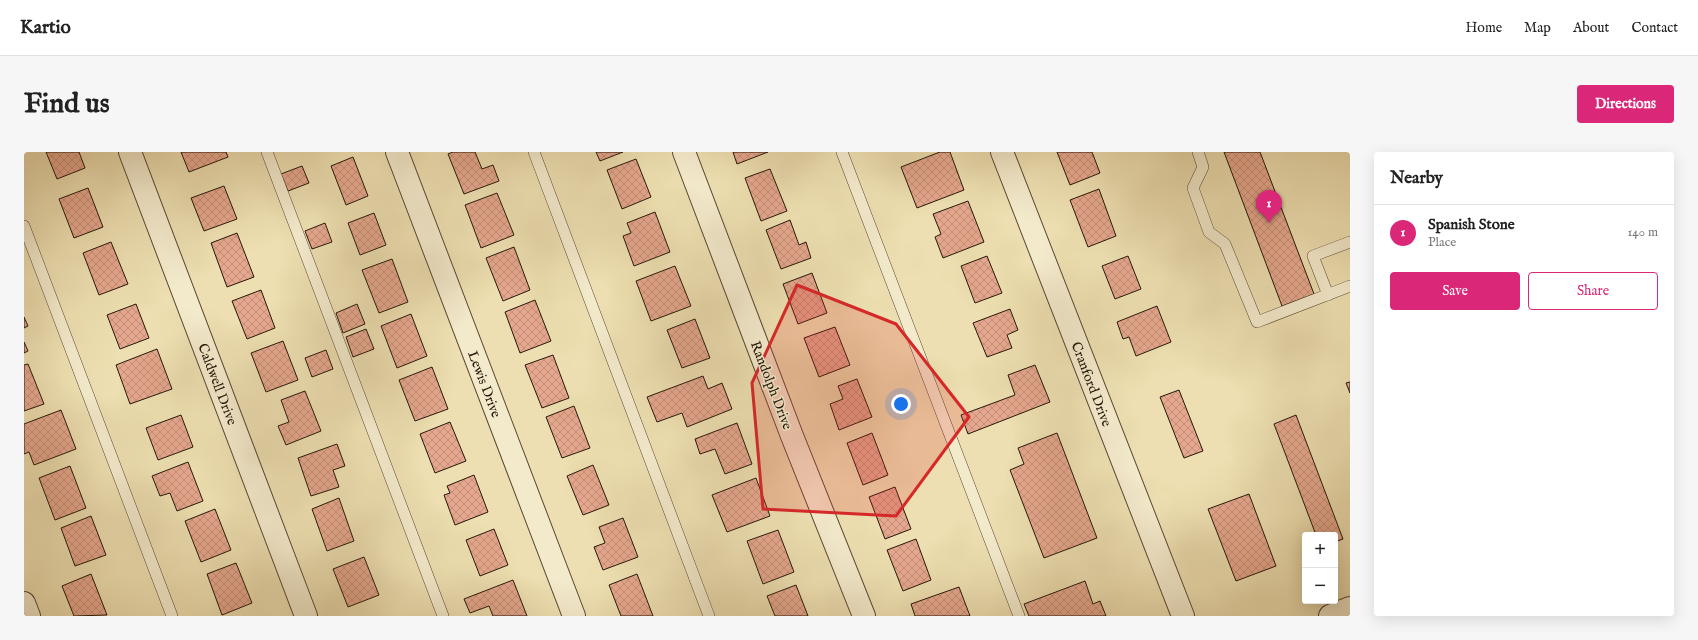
<!DOCTYPE html>
<html lang="en">
<head>
<meta charset="utf-8">
<style>
	body { margin:0; font-family:"IM FELL English",serif; background:#f6f6f6; color:#222 }
	.controls { position:absolute; right:12px; bottom:12px; display:grid; overflow:hidden; border-radius:4px; box-shadow:0 4px 16px #0002 }
	.controls button { width:36px; height:36px; display:grid; place-items:center; padding:0; border:0; border-bottom:1px solid #e0e0e0; background:#fff; color:#222; font:20px sans-serif }
	.you { position:absolute; left:877px; top:252px; width:14px; height:14px; margin:-10px; border:3px solid #fff; border-radius:50%; background:#1a73e8; box-shadow:0 0 0 6px #1a73e833 }
	.badge { display:grid; place-items:center; width:26px; height:26px; border-radius:50%; background:#db2777; color:#fff; font-size:13px; font-weight:700 }
	.pin { position:absolute; translate:-50% -33px; filter:drop-shadow(0 1px 2px #0008) }
	.pin::after { content:''; position:absolute; top:21px; width:14px; height:12px; background:inherit; clip-path:polygon(0 0,100% 0,50% 100%) }
	.list { margin:0; padding:0; list-style:none }
	h2 { display:flex; justify-content:space-between; align-items:center; height:52px; margin:0; padding:0 16px; font-size:17px }
	h2 small { font-size:13px; font-weight:400; color:#767676 }
	.list li { display:grid; grid-template-columns:26px 1fr auto; gap:12px; align-items:center; box-sizing:border-box; height:56px; padding:0 16px; border-top:1px solid #e0e0e0 }
	.list b { display:block; font-size:15px; white-space:nowrap }
	.list p { margin:0; font-size:13px; white-space:nowrap; color:#767676 }
	.list em { font-size:13px; font-style:normal; color:#767676 }
	.actions { display:flex; gap:8px; padding:12px 16px }
	.actions a { flex:1; padding:9px 0; border:1px solid #db2777; border-radius:4px; text-align:center; font-size:14px; color:#db2777 }
	.actions .main { background:#db2777; color:#fff }
	.map { position:relative; flex:none; width:1326px; height:464px; overflow:hidden; border-radius:4px }
	header { display:flex; align-items:center; gap:24px; box-sizing:border-box; height:56px; padding:0 20px; background:#fff; border-bottom:1px solid #e0e0e0 }
	header strong { font-size:19px }
	nav { display:flex; gap:22px; margin-inline-start:auto; font-size:14px }
	.intro { display:flex; align-items:center; justify-content:space-between; box-sizing:border-box; height:96px; padding:0 24px }
	h1 { margin:0; font-size:28px }
	.button { padding:10px 18px; border-radius:4px; background:#db2777; color:#fff; font-size:14px; font-weight:700 }
	main { display:flex; gap:24px; padding:0 24px }
	aside { flex:1; background:#fff; border-radius:4px; box-shadow:0 4px 16px #0002 }
	.map>svg:first-child { display:block }
	.building { fill:url(#building-cross-hatch); stroke:#261709 }
	.lines { fill:none; stroke-linecap:round; stroke-linejoin:round }
	.service-casing { stroke:#584933; stroke-width:12 }
	.minor-casing { stroke:#584933; stroke-width:24 }
	.tertiary-casing { stroke:#584933; stroke-width:24 }
	.service { stroke:#f3eacc; stroke-width:11 }
	.minor { stroke:#f3eacc; stroke-width:22 }
	.tertiary { stroke:#f3eacc; stroke-width:22 }
	.marked { fill:#d62828; fill-opacity:0.2; stroke:#d62828; stroke-width:3; stroke-linejoin:round }
	.labels { text-anchor:middle; stroke-width:3; stroke-linejoin:round; paint-order:stroke }
	.street-label { font-size:14px; fill:#261709; stroke:#f3eacc }
</style>
</head>
<body>
<header>
<strong>Kartio</strong>
<nav><a>Home</a><a>Map</a><a>About</a><a>Contact</a></nav>
</header>
<div class="intro"><h1>Find us</h1><a class="button">Directions</a></div>
<main>
<div class="map">
<svg width="1326" height="464" viewBox="0 0 1326 464">
	<defs>
		<pattern id="building-cross-hatch" width="8" height="8" patternUnits="userSpaceOnUse"><rect width="8" height="8" fill="#e5a78d"/><path d="M0 0l8 8M0 8l8-8" fill="none" stroke="#c48f78"/></pattern>
	</defs>
	<rect width="100%" height="100%" fill="#eddfb1"/>
	<filter id="stains"><feTurbulence type="fractalNoise" baseFrequency=".005" numOctaves="4"/><feColorMatrix values="0 0 0 0 .2 0 0 0 0 .09 0 0 0 0 .02 0 0 0 .5 -.17"/></filter>
	<radialGradient id="worn" r=".72"><stop offset=".6" stop-color="#630" stop-opacity="0"/><stop offset="1" stop-color="#630" stop-opacity=".3"/></radialGradient>
	<!-- building -->
	<g class="building">
		<polygon points="22,0 55,0 61,16 33,27"/>
		<polygon points="157,0 202,0 204,5 165,20"/>
		<polygon points="429,0 451,0 458,17 469,13 475,29 440,42 424,2"/>
		<polygon points="572,0 599,0 576,9"/>
		<polygon points="709,0 744,0 713,12"/>
		<polygon points="916,0 926,0 940,38 893,56 877,15"/>
		<polygon points="1033,0 1068,0 1076,21 1046,33"/>
		<polygon points="1200,0 1236,0 1290,142 1258,154"/>
		<polygon points="329,5 344,44 322,53 307,14"/>
		<polygon points="612,7 627,45 598,57 583,18"/>
		<polygon points="278,14 285,31 264,39 257,22"/>
		<polygon points="746,17 763,59 737,69 721,26"/>
		<polygon points="200,34 213,67 180,79 167,46"/>
		<polygon points="64,36 79,75 50,86 35,47"/>
		<polygon points="1075,37 1092,84 1064,95 1046,48"/>
		<polygon points="473,41 490,83 457,96 441,53"/>
		<polygon points="944,49 960,90 919,106 911,85 917,82 909,62"/>
		<polygon points="631,60 646,100 610,114 599,84 607,81 603,71"/>
		<polygon points="350,61 362,93 336,103 324,71"/>
		<polygon points="766,68 775,93 782,90 787,106 757,117 742,78"/>
		<polygon points="301,71 308,90 288,97 281,79"/>
		<polygon points="213,81 230,125 203,135 187,91"/>
		<polygon points="87,90 104,132 75,143 59,101"/>
		<polygon points="490,95 506,138 479,149 462,106"/>
		<polygon points="963,104 978,141 951,151 937,114"/>
		<polygon points="1104,104 1117,137 1091,147 1078,114"/>
		<polygon points="368,107 384,150 355,161 338,118"/>
		<polygon points="651,114 667,154 627,169 612,129"/>
		<polygon points="788,121 803,161 774,172 759,132"/>
		<polygon points="237,138 251,176 223,187 208,149"/>
		<polygon points="511,148 527,189 496,201 481,160"/>
		<polygon points="112,152 125,186 96,197 83,163"/>
		<polygon points="333,152 341,172 319,181 312,161"/>
		<polygon points="1133,154 1147,190 1112,204 1105,185 1099,187 1093,170"/>
		<polygon points="986,157 994,178 983,183 988,196 963,205 949,171"/>
		<polygon points="387,162 403,204 373,216 357,174"/>
		<polygon points="0,165 4,174 0,176"/>
		<polygon points="671,167 686,206 658,216 643,178"/>
		<polygon points="811,175 826,213 795,225 780,186"/>
		<polygon points="342,177 350,197 329,205 322,185"/>
		<polygon points="259,189 274,228 242,240 227,201"/>
		<polygon points="0,190 4,199 0,201"/>
		<polygon points="133,197 148,237 106,252 92,213"/>
		<polygon points="302,198 309,217 288,225 281,206"/>
		<polygon points="529,203 545,246 518,256 501,213"/>
		<polygon points="4,212 20,252 0,259 0,213"/>
		<polygon points="1011,213 1026,250 944,282 937,263 991,243 984,223"/>
		<polygon points="408,215 424,257 391,269 375,228"/>
		<polygon points="679,224 684,237 698,231 708,257 663,275 658,261 633,270 623,245"/>
		<polygon points="833,227 848,265 815,278 806,252 819,247 814,234"/>
		<polygon points="1326,230 1326,241 1322,231"/>
		<polygon points="1155,238 1179,299 1160,306 1136,245"/>
		<polygon points="281,239 297,279 262,293 254,274 265,270 257,248"/>
		<polygon points="550,254 566,296 538,306 522,265"/>
		<polygon points="37,258 52,297 10,313 5,300 0,302 0,272"/>
		<polygon points="157,263 169,295 134,308 122,276"/>
		<polygon points="1272,263 1319,387 1311,390 1311,383 1292,383 1250,272"/>
		<polygon points="426,270 442,309 411,321 396,282"/>
		<polygon points="713,271 728,312 701,322 691,297 676,302 671,287"/>
		<polygon points="848,281 864,323 839,333 823,291"/>
		<polygon points="1033,281 1073,386 1020,406 986,318 1000,312 994,296"/>
		<polygon points="313,292 321,314 309,318 315,335 287,344 274,306"/>
		<polygon points="164,310 179,349 153,359 146,341 136,344 128,324"/>
		<polygon points="569,313 585,353 559,363 543,324"/>
		<polygon points="46,314 62,356 31,368 15,326"/>
		<polygon points="450,323 464,360 431,373 420,343 426,341 423,334"/>
		<polygon points="732,326 746,364 703,380 688,343"/>
		<polygon points="871,335 887,377 861,387 845,345"/>
		<polygon points="1225,342 1252,414 1212,429 1184,357"/>
		<polygon points="315,346 330,389 303,399 288,357"/>
		<polygon points="191,357 207,398 177,410 161,369"/>
		<polygon points="67,364 82,403 51,414 37,376"/>
		<polygon points="599,366 614,405 579,418 570,395 581,391 575,375"/>
		<polygon points="470,377 484,413 456,424 442,388"/>
		<polygon points="754,378 770,420 739,432 723,389"/>
		<polygon points="892,387 907,428 879,439 863,398"/>
		<polygon points="340,405 355,443 324,455 309,417"/>
		<polygon points="212,411 228,451 198,463 183,422"/>
		<polygon points="67,422 83,463 50,464 38,434"/>
		<polygon points="613,422 629,464 597,464 585,433"/>
		<polygon points="489,428 503,464 469,464 465,454 446,461 440,447"/>
		<polygon points="1061,429 1069,452 1076,449 1082,464 1005,464 1000,452"/>
		<polygon points="772,433 784,464 751,464 743,444"/>
		<polygon points="935,435 946,464 891,464 887,452"/>
	</g>
	<g class="lines">
		<defs>
			<g id="service">
				<polyline points="243,0 419,464"/>
				<polyline points="510,0 685,464"/>
				<polyline points="818,0 995,464"/>
				<polyline points="1174,0 1179,15 1169,36 1185,80 1201,92 1233,170 1326,134"/>
				<polyline points="0,74 148,464"/>
				<polyline points="1304,143 1289,104 1326,90"/>
			</g>
			<g id="minor">
				<polyline points="106,0 282,464"/>
				<polyline points="373,0 550,464"/>
				<polyline points="660,0 768,284 840,464"/>
				<polyline points="978,0 1159,464"/>
				<polyline points="0,451 5,464"/>
			</g>
			<polyline id="tertiary" points="1306,464 1326,456"/>
		</defs>
		<!-- service casing -->
		<use href="#service" class="service-casing"/>
		<!-- minor casing -->
		<use href="#minor" class="minor-casing"/>
		<!-- tertiary casing -->
		<use href="#tertiary" class="tertiary-casing"/>
		<!-- service -->
		<use href="#service" class="service"/>
		<!-- minor -->
		<use href="#minor" class="minor"/>
		<!-- tertiary -->
		<use href="#tertiary" class="tertiary"/>
	</g>
	<!-- marked area -->
	<path class="marked" d="M773 133 872 172 945 265 872 364 739 357 728 231Z"/>
	<g class="labels">
		<!-- street labels -->
		<g class="street-label">
			<text transform="translate(194 232) rotate(69)" y="5">Caldwell Drive</text>
			<text transform="translate(461 232) rotate(69)" y="5">Lewis Drive</text>
			<text transform="translate(1068 232) rotate(69)" y="5">Cranford Drive</text>
			<text transform="translate(748 233) rotate(69)" y="5">Randolph Drive</text>
		</g>
	</g>
	<rect width="100%" height="100%" filter="url(#stains)"/>
	<rect width="100%" height="100%" fill="url(#worn)"/>
</svg>
<div class="controls">
<button>+</button>
<button>−</button>
</div>
<div class="you"></div>
<div class="pin badge" style="left:1245px;top:71px">1</div>
</div>
<aside>
<h2>Nearby<small></small></h2>
<ul class="list">
<li><span class="badge">1</span><div><b>Spanish Stone</b><p>Place</p></div><em>140 m</em></li>
</ul>
<div class="actions"><a class="main">Save</a><a>Share</a></div>
</aside>
</main>
</body>
</html>
